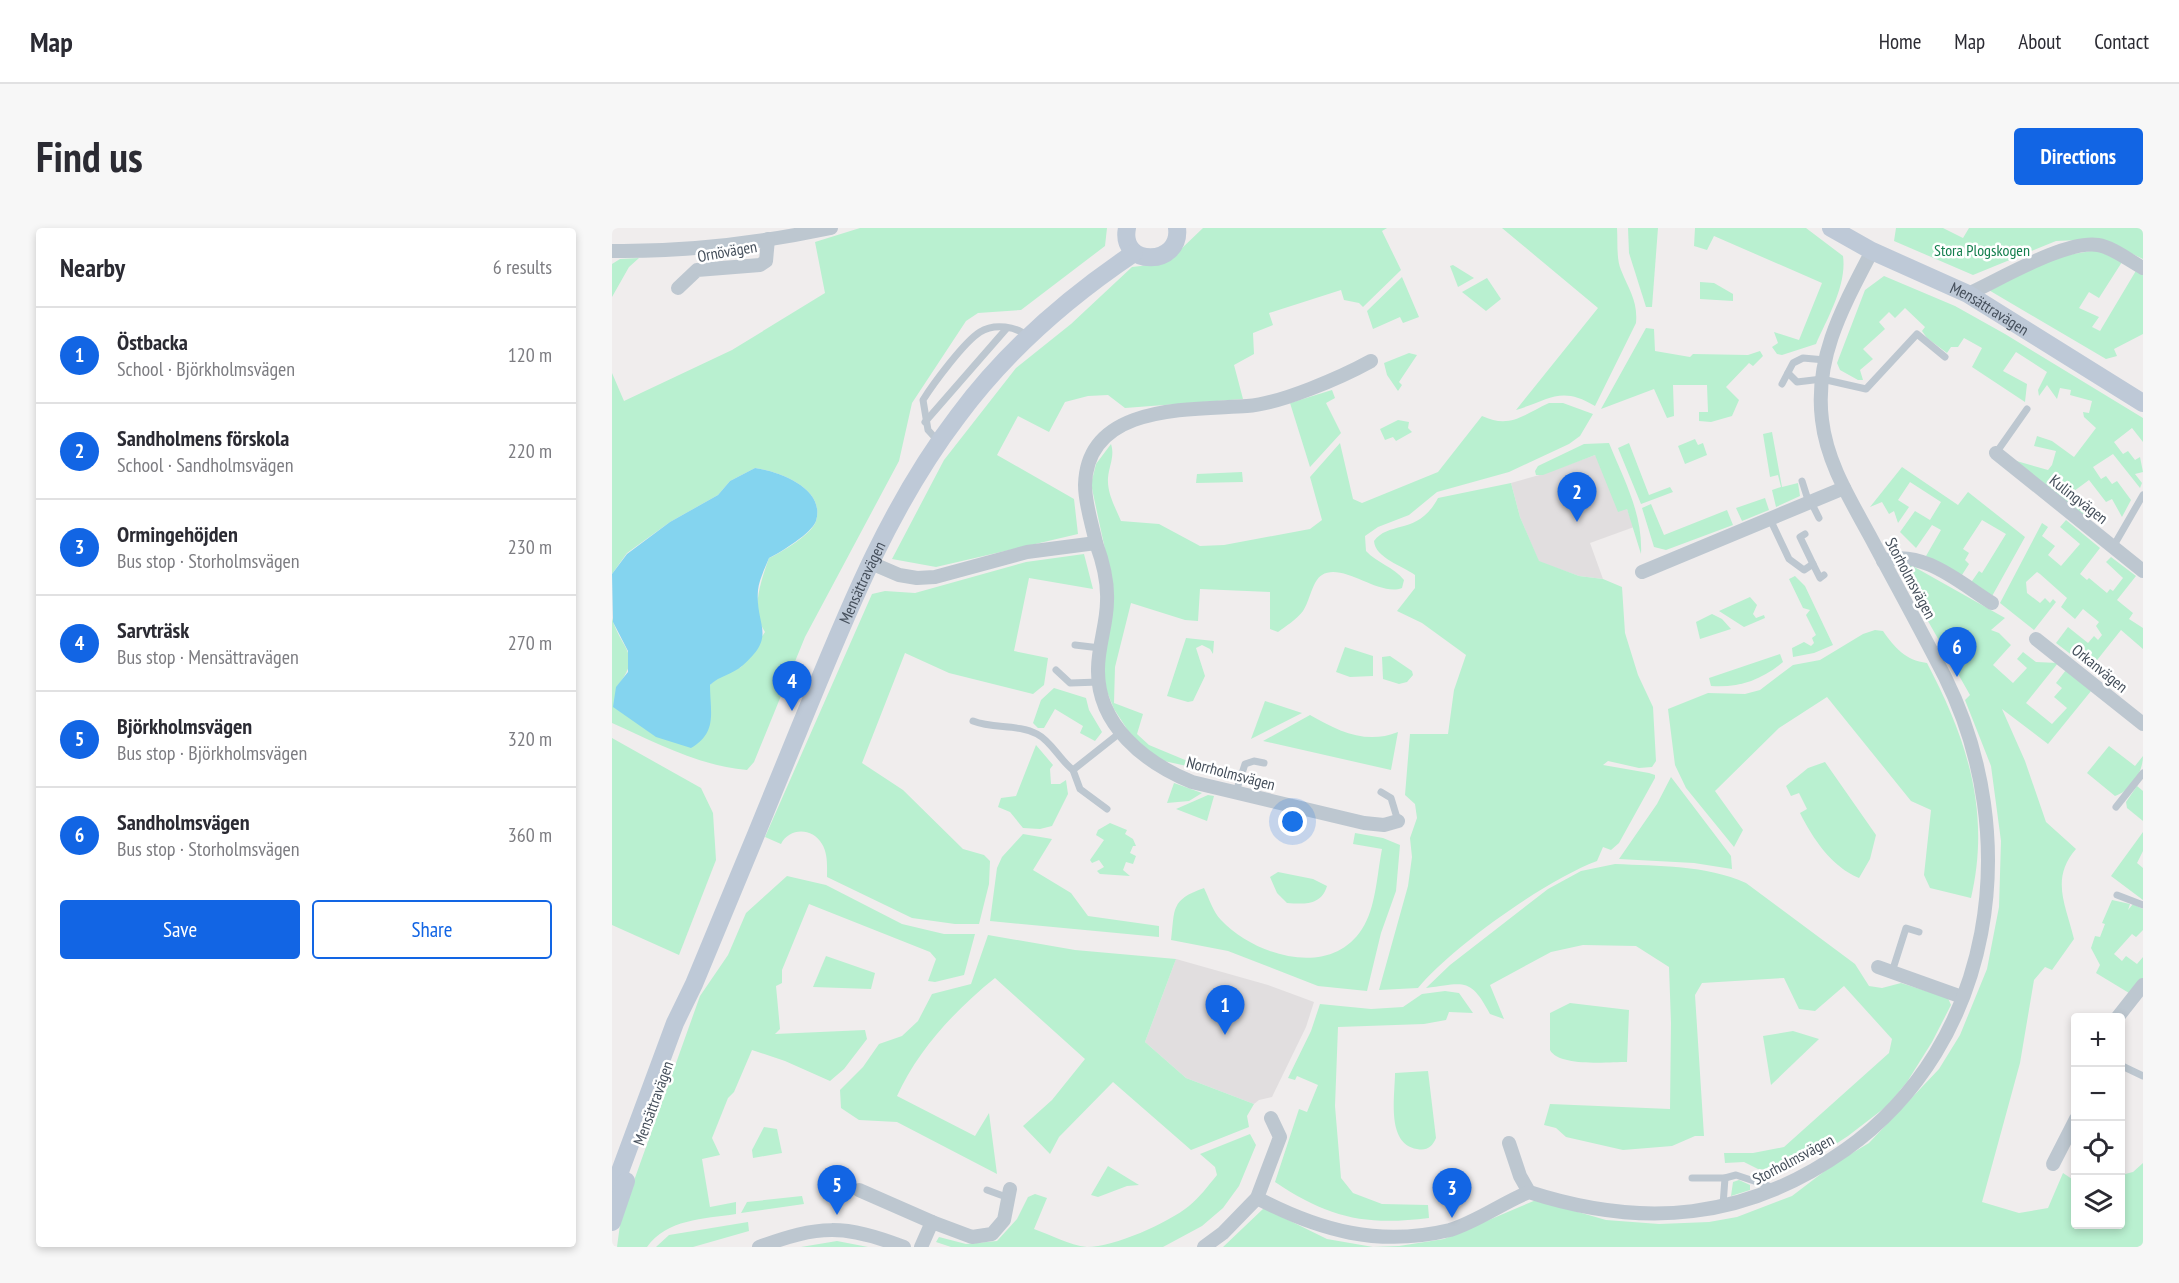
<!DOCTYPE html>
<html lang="en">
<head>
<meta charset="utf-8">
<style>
	body { margin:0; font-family:"PT Sans Narrow",sans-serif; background:#f7f7f7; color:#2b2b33 }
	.controls { position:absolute; right:18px; bottom:18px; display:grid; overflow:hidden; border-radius:6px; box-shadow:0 3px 9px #0003 }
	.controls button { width:54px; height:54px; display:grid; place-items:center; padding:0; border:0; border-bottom:2px solid #e1e1e2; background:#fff; color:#2b2b33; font:30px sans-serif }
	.you { position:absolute; left:681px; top:594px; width:21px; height:21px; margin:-15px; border:4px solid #fff; border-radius:50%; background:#1a73e8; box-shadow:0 0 0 9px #1a73e833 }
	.badge { display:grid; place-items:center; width:39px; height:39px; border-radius:50%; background:#1265e4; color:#fff; font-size:20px; font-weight:700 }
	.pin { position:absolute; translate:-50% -50px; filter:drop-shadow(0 2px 3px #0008) }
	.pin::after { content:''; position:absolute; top:32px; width:21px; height:18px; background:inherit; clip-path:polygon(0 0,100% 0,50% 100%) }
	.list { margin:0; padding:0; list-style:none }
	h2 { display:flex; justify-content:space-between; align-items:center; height:78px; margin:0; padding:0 24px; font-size:26px }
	h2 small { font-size:20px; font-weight:400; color:#7c7c81 }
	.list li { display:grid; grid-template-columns:39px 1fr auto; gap:18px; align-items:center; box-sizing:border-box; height:96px; padding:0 24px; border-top:2px solid #e1e1e2 }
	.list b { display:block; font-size:22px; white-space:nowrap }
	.list p { margin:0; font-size:20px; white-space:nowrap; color:#7c7c81 }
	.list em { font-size:20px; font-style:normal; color:#7c7c81 }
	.actions { display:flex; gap:12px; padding:18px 24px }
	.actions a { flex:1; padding:14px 0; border:2px solid #1265e4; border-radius:6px; text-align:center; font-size:21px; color:#1265e4 }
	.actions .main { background:#1265e4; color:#fff }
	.icon { flex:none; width:33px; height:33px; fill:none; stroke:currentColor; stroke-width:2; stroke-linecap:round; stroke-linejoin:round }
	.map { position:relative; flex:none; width:1531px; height:1019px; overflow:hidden; border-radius:6px }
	header { display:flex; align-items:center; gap:36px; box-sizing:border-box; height:84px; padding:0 30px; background:#fff; border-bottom:2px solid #e1e1e2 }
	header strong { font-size:28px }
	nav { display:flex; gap:33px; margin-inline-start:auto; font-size:21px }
	.intro { display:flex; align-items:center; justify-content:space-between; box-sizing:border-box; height:144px; padding:0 36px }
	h1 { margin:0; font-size:42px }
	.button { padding:15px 27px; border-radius:6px; background:#1265e4; color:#fff; font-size:21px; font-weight:700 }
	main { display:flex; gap:36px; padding:0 36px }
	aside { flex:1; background:#fff; border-radius:6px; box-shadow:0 3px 9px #0003 }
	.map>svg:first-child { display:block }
	.education { fill:#e1dedf }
	.green { fill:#b9f0d0 }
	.water { fill:#84d4ef }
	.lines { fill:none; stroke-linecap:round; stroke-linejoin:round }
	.lane { stroke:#bdc7d0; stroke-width:7 }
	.street { stroke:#bdc7d0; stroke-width:14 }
	.secondary { stroke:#bec9d7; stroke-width:18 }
	.labels { text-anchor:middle; stroke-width:5; stroke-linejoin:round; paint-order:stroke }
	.park-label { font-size:16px; fill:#137e4d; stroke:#fff }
	.street-label { font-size:16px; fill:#454f5b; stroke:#fff }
</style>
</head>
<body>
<header>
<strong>Map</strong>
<nav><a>Home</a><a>Map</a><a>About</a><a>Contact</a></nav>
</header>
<div class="intro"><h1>Find us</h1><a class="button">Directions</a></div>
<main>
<aside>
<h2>Nearby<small>6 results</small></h2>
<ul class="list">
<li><span class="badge">1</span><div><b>Östbacka</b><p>School · Björkholmsvägen</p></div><em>120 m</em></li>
<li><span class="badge">2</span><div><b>Sandholmens förskola</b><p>School · Sandholmsvägen</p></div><em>220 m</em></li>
<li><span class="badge">3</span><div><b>Ormingehöjden</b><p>Bus stop · Storholmsvägen</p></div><em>230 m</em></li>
<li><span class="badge">4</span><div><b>Sarvträsk</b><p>Bus stop · Mensättravägen</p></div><em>270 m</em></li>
<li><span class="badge">5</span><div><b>Björkholmsvägen</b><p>Bus stop · Björkholmsvägen</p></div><em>320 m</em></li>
<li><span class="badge">6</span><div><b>Sandholmsvägen</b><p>Bus stop · Storholmsvägen</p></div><em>360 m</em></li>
</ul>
<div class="actions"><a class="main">Save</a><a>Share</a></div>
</aside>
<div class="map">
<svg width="1531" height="1019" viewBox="0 0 1531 1019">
	<rect width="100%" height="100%" fill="#f0eded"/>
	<!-- education -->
	<g class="education">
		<polygon points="983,227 1002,248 1022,299 978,315 991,351 967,348 927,334 908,289 899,255 931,246"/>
		<polygon points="564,731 656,757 702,774 694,799 660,869 647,872 642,876 574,850 533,814"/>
	</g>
	<!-- green -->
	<g class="green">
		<path d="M248 0H495L493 18 409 82 366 85 354 93 300 175 287 233 193 409 142 534 135 542C87 538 43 514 0 495V390C9 422 32 426 4 460L98 457 104 451 129 439 153 404C138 382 149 353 157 330 169 325 201 305 204 293 214 260 166 243 143 240L118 253 106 267 58 294 15 325 0 346V145L12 173 120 122 213 65 203 14Z"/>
		<polygon points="591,0 775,0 770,3 789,42 751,79 747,75 732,72 729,62 657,85 661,97 641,105 642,126 622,137 631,171 513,180 496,167 476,168 453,174 437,204 406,188 385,227 462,271 466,306 324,339 280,331 332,232 404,140 459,96 520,39 546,36 568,22"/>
		<path d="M890 0H1005C1006 13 1004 30 1009 42 1017 62 1026 73 1024 95L983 178C949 157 937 172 904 182L986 80Z"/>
		<polygon points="1016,0 1046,0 1040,79 1034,79 1017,25"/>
		<path d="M1083 0H1194L1231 28C1235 57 1216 89 1204 116L1170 127 1165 126 1160 119 1166 115 1162 104 1187 112 1210 55 1102 8 1095 22 1082 18Z"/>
		<polygon points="1284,0 1331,0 1351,10 1357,0 1531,0 1531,31 1489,11 1444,13 1361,47 1282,13"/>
		<polygon points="1485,22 1510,34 1487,70 1477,64 1467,80 1487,89 1480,99 1488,103 1525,41 1531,44 1531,106 1502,121 1505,128 1494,131 1375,61 1444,29"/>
		<polygon points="27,30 17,39 0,69 0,36 8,31"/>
		<polygon points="841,37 862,50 846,59 838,38"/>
		<polygon points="1272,48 1343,78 1393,106 1531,190 1531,214 1520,200 1502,214 1511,226 1516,223 1523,232 1528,229 1531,244 1523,246 1530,255 1528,260 1501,226 1481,239 1489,251 1494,248 1500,256 1505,253 1519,272 1510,289 1500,271 1494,274 1477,252 1458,266 1475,286 1472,290 1401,232 1436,242 1440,237 1444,223 1422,218 1425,208 1440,213 1462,229 1484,200 1472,189 1471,184 1477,185 1480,173 1458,167 1459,162 1448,160 1445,171 1435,157 1427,168 1426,162 1435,144 1404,124 1391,143 1415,156 1413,174 1360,139 1370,120 1352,110 1346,119 1339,119 1335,125 1315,110 1310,103 1313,99 1293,80 1283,90 1277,84 1267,94 1273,101 1251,121 1261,131 1248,142 1251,152 1246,152 1228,142 1225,135 1253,62"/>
		<polygon points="790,49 807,89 791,95 788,89 761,101 755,83"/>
		<polygon points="875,50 889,71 874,83 850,64"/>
		<polygon points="1088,54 1102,55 1121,66 1121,73 1088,71"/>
		<polygon points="1034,100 1042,101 1043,123 1078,129 1081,126 1136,127 1148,123 1151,128 1141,138 1137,135 1114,159 1127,172 1120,188 1099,194 1087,193 1087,184 1096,184 1095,157 1061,157 1062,188 1055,190 1042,161 989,181"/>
		<polygon points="797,125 805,127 787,154 790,157 786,163 775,147 772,135"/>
		<polygon points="720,162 723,170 714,175 729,205 698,239 678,175"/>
		<path d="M937 175H951L981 186 968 208 957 216 897 244 825 264 797 287 766 299 753 308 754 323C765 335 782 339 792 352L790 360C767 369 731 334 710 347 700 353 698 373 691 383 684 392 674 398 666 404L658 401V364L588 361 586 393 573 392 519 375 503 439 502 475 531 486 525 506 537 517 602 544 552 533 524 515 502 481 494 461 492 443 500 354 479 256 484 236 499 216C503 228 497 238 496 250 495 265 503 279 509 293L547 296 588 318 612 317 698 301 710 292 698 249 728 215 741 271 750 275 826 244 870 188C898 201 911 187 937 175Z"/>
		<polygon points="786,192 797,194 796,200 800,204 784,213 781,209 773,212 768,201"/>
		<polygon points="1160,204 1170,259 1186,255 1188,268 1164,279 1160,262 1169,259 1166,247 1158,249 1151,206"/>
		<polygon points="1083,211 1086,217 1091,215 1095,227 1073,236 1066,218"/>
		<path d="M997 215C1012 252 1031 286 1029 326L1015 281 1006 284 983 227 931 247H924L923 243 926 238 972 216Z"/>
		<polygon points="1017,215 1037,267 1058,259 1061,264 1029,276 1006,220"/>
		<polygon points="1290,239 1346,277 1356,264 1413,309 1379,370 1358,356 1367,343 1370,345 1394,306 1370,292 1351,321 1357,325 1353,332 1357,336 1348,350 1314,328 1329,302 1320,297 1304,320 1288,304 1303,283 1318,292 1329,274 1298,254 1286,272 1297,279 1286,295 1282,283 1277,286 1270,274 1258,279"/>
		<polygon points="630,244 631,254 584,255 585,246"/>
		<path d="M899 255 908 289 927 333 967 348 991 351 1010 359 1013 405 1026 447 1041 479 1044 533 1040 539 1027 540 996 533 991 537 1037 545 1043 547V550L1007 615 999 622 991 619 985 633C934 652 841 718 806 760L767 762 796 658 800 629 798 610 805 590 803 576 793 567 798 506H836L842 462 854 427 810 395 785 383 803 360V347C791 338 763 330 762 313 778 292 806 308 826 270Z"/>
		<polygon points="1153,270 1157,282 1130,293 1124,280"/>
		<polygon points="1039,276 1052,307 1115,282 1121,297 1054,322 1042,319 1030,280"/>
		<polygon points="1454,292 1488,320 1468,346 1475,352 1477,350 1495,365 1498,361 1501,363 1511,350 1494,334 1499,329 1524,348 1505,372 1521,385 1517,391 1531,400 1531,421 1509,402 1478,441 1444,415 1456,399 1476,415 1482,408 1486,412 1490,407 1484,398 1487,394 1471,381 1463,391 1449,379 1455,370 1428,346 1425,344 1414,354 1415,365 1428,375 1433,370 1438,375 1441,371 1444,374 1422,402 1388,375 1430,295 1436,299 1430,308 1443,318 1436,327 1449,338 1468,316 1448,299"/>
		<path d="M472 326 481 361 417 350 402 423 436 430 432 457 421 466 337 445 293 425 250 535 291 562 351 621 372 627 378 633 377 656 367 696H343L300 690 215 649C215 637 216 626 210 616 200 599 177 600 169 616L153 609 260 366 273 363 303 365 414 334Z"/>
		<path d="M1290 332 1393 390 1379 402 1387 405 1399 417 1381 437 1401 455 1415 440 1405 431 1411 424 1424 434 1446 435 1414 475 1440 496 1455 480 1442 469 1450 460 1444 455 1454 442 1479 463 1436 516 1390 481 1413 533 1434 594 1464 621C1438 651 1454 677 1462 711L1440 742 1433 739 1422 752 1408 835 1370 974 1407 985 1436 980 1451 945 1463 953 1464 996H1508L1509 980 1513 977 1509 968V947L1521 944 1531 935V1016L1526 1019H611L652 980 715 1011 761 1019 787 1018 832 1011 924 972 994 992 1047 996 1097 994 1125 989 1180 968 1222 936 1257 915 1327 841 1348 807 1375 741 1387 679 1389 613 1379 538 1353 472 1358 467 1283 335Z"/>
		<polygon points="1183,348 1193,358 1221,417 1202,425 1181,429 1180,420 1192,414 1199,418 1202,415 1200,410 1204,407 1194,387 1198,382 1191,380 1177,351"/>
		<polygon points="1138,369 1145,377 1141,386 1144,390 1152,387 1153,390 1132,399 1107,383"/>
		<polygon points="1100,386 1110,391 1119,401 1088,411 1084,394"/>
		<path d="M1263 402 1271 403C1283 420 1293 432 1315 435 1355 511 1379 584 1359 670L1318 660 1312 647 1319 582 1299 573 1215 469 1167 500 1103 563 1131 602 1122 619 1074 560 1063 537 1056 481 1096 465 1133 466 1148 462 1181 437 1208 432 1251 406Z"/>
		<polygon points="574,410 602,413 601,426 598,421 590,417 584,420 593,448 581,473 576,474 555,468"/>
		<polygon points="733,419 761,428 761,448 738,449 724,444"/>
		<path d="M1168 426 1171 434C1149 452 1127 460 1099 458L1097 450Z"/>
		<polygon points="778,428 800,443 801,447 795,454 787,456 771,451 770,429"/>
		<polygon points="442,460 474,470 477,482 490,504 483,513 468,505 471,498 443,481 432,500 426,500 421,495 429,472"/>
		<polygon points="653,473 690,485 639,511"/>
		<path d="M698 487C726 503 754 517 786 504L779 542 651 513Z"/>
		<polygon points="0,510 89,560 101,585 104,632 67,727 0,697"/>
		<polygon points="424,517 441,537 438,541 439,556 448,556 454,552 456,566 440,598 428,601 411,600 398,584 386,579 389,570 404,568"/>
		<path d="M1497 518 1523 538 1531 528C1531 544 1519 563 1503 568L1475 545Z"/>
		<path d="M1213 534 1264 607 1258 631 1247 650C1220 639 1201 611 1188 585L1195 581 1187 565 1179 568 1174 558 1196 540Z"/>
		<polygon points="1059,549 1119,628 1120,641 1082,635 1007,631 1045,576"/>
		<polygon points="562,555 590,565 577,573 555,575"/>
		<polygon points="1525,558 1531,563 1531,593 1515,580 1514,574"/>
		<polygon points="596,567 602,568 595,593 564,581"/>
		<polygon points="498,595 515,602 513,606 521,611 524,618 521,618 518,625 524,628 521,636 514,634 511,642 518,648 488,646 485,643 492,639 487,632 480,635 478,632 492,612 484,607 486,602"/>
		<polygon points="1531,604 1531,623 1525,635 1531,640 1531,672 1499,648"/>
		<path d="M743 605 771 610 788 617 784 663 769 705 755 763 706 758 616 723 559 712C563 681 558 672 592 660 597 670 601 684 609 692 643 728 718 751 750 701 764 680 765 646 770 621L741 616Z"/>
		<polygon points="411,606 440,611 421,642 459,665 476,688 547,698 547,709 378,693 385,640 390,629"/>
		<path d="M1003 636C1046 638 1094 637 1134 655L1243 736 1257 758 1270 760 1289 755 1336 770 1339 777 1320 814 1295 854 1275 878 1236 908 1210 925 1168 942 1146 941 1132 934 1113 935 1112 925H1141L1172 919 1277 825 1280 811 1232 758 1203 783 1187 781 1172 750 1090 755 1083 767 1092 908H1083L1060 918 1011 922 954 909 944 900 932 897 938 876 1058 881 1059 795 1057 739 1024 718 971 717 939 724 878 757 892 791 878 786C858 749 853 755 814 760L838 737 936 661 969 643Z"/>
		<path d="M666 644 701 651 715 658C709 678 692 676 675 675L665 665 658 649Z"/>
		<path d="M175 648 214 657 290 696 332 706H363L352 747 323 754 316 753 324 731 318 724 197 676 170 742V755L164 758 168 801 163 806 253 802 255 811 232 841 218 853 173 833 140 822 122 864 116 870 100 910 108 927 90 931 98 979 124 974V986C91 991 55 991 35 1019H5L9 989 88 768 116 727 134 685Z"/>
		<polygon points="1500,672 1518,676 1516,682 1521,676 1531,681 1531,702 1524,709 1520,706 1502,726 1510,733 1514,728 1525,736 1531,729 1531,750 1517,765 1484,745 1488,737 1479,720 1483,708 1488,709 1493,696 1490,695"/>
		<path d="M376 707 463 722 564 731 533 814 574 850 642 876 635 888 637 899 579 922 501 854 447 909 438 926 411 898 440 872 473 831 383 750C343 782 306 822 285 868L363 908 377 885 385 946 285 894 247 892 229 880 228 862 251 839 267 816 290 808 306 793 320 766 359 756Z"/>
		<polygon points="214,728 263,745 259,761 201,759"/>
		<path d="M833 763 847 765 861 785 837 784 834 792 812 796 726 799 723 878 729 950 741 965 770 976 816 977 817 990C753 998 717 990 663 954L687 881 695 884 706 857 685 848 683 852 676 850 699 803 708 776 759 781 791 779 810 766Z"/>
		<path d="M958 775 1017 782 1015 834C996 834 947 839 938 822V785Z"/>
		<polygon points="1181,803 1207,811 1159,857 1151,808"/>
		<path d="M816 843 824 910C820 919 815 923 805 921 774 916 783 868 783 845Z"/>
		<polygon points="152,899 165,901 170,925 141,930 140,922"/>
		<path d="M638 906 644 917 627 958 611 980 590 998 551 1019H339L324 1014 327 1009 354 1016 385 1013 405 991 416 969 423 966 435 970 422 1001C439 1007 457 1017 475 1019 502 1019 556 995 577 978 587 970 596 958 605 947L603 939 588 926Z"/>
		<polygon points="496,938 527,957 515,958 486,969 479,967"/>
		<polygon points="1127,952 1138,957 1138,962 1119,968 1121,954"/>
		<polygon points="190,968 192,976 129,985 135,974"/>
		<polygon points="136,994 137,1003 81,1019 44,1019 57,1007"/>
		<polygon points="225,1013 256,1019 189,1019"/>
	</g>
	<!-- water -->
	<path class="water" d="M143 240C166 243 214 260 204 293 200 305 169 324 157 330 153 340 147 352 146 362 143 399 166 407 130 438 121 446 107 448 98 457 98 484 106 504 79 520L44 509 1 479 4 459 16 444V423L1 394 0 346 15 326 58 294 106 267 118 253Z"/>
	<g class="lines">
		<!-- lane -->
		<g class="lane">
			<polyline points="1176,145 1185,154 1210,151 1254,161 1305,106 1333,129"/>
			<polyline points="1170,156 1181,135 1191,130 1213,132"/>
			<polyline points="313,194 395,100"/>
			<path d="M326 213 316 202 311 172C321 156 352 114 368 104 382 95 405 98 416 109"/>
			<polyline points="1384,225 1415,181"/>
			<polyline points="1190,253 1197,275"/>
			<polyline points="1199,274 1207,290"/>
			<polyline points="1158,291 1177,331 1192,342 1201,336 1208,350 1212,347"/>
			<polyline points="1193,306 1188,309 1201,336"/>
			<polyline points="1501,319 1531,267"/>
			<polyline points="463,417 488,420"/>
			<polyline points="444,442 458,455 487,454"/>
			<path d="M361 493C381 501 406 496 425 506 439 513 448 532 461 542"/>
			<polyline points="624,564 633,536 642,533 652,535"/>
			<polyline points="769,564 779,570 786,593"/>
			<polyline points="1504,579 1531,545"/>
			<polyline points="495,581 468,561 461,542 509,504"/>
			<polyline points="1505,667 1531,677"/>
			<polyline points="1280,744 1294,700 1307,704"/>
			<polyline points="1508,837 1531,848"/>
			<polyline points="1080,950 1113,950 1124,947 1163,960"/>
			<polyline points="375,962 397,970"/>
			<polyline points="1111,977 1113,950"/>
		</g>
		<!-- street -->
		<g class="street">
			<path d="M0 23C73 24 148 15 219 0"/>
			<polyline points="66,60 85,42 148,37 154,33 156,11"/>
			<path d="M1356 66C1387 52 1453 12 1486 17 1500 19 1518 33 1531 40"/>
			<polyline points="1384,225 1531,343"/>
			<path d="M484 315C491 334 496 353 495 373 495 396 486 418 486 441 485 497 533 535 580 554L752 595 772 597 786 593"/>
			<path d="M1271 333C1310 320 1348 355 1380 375"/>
			<path d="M259 335 287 347 305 350 323 349 415 324 484 315C480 296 473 276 473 257 475 175 579 182 635 178 668 176 730 149 759 133"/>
			<polyline points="1030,344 1232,260"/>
			<polyline points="1424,411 1531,496"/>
			<polyline points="1266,739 1350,769"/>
			<polyline points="1505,790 1531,757"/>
			<polyline points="897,915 908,948 917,964"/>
			<polyline points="1441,936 1464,891"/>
			<polyline points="247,962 320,994"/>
			<path d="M645 970C708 1003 767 1019 838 1002 866 993 890 975 917 964 1031 1001 1134 992 1233 922 1384 815 1412 608 1333 449 1309 402 1283 355 1258 308 1238 271 1215 235 1210 192 1202 129 1232 77 1260 23"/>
			<path d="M147 1019C207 997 232 996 292 1019"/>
			<polyline points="309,1019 320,994 360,1009 380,1006 392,992 398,961"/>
			<polyline points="592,1019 611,1005 645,970 668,909 659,890"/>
		</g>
		<!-- secondary -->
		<g class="secondary">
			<path d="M515 0C507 40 570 38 565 0"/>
			<path id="s1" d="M1219 0 1260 23 1356 66 1531 175"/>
			<path id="s2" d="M0 965 63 795 82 756C118 670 153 585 188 499 232 392 275 281 346 188 394 123 455 70 522 25"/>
			<polyline points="0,994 14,953"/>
		</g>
	</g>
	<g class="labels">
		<!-- park labels -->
		<g class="park-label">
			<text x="1370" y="28">Stora Plogskogen</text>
		</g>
		<!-- street labels -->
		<g class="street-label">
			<text transform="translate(115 23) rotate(-10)" y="6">Ornövägen</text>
			<text dy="6" stroke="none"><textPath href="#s1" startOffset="178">Mensättravägen</textPath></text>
			<text transform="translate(1467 271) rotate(38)" y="6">Kulingvägen</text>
			<text transform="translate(1299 350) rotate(62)" y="6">Storholmsvägen</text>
			<text dy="6" stroke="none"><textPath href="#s2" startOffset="660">Mensättravägen</textPath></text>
			<text transform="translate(1488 440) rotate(39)" y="6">Orkanvägen</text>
			<text transform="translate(619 545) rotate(15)" y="6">Norrholmsvägen</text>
			<text transform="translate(41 875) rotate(-70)" y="6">Mensättravägen</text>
			<text transform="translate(1181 931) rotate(-28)" y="6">Storholmsvägen</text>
		</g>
	</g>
</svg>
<div class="controls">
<button>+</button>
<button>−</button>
<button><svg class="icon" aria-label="locate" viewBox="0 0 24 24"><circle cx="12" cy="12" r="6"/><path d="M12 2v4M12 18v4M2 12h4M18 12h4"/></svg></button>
<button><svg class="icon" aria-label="layers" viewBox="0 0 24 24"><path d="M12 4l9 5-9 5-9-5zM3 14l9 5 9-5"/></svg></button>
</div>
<div class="you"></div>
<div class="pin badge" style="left:613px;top:807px">1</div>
<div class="pin badge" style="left:965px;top:294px">2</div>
<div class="pin badge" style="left:840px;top:990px">3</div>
<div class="pin badge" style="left:180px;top:483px">4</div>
<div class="pin badge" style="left:225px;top:987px">5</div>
<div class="pin badge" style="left:1345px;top:449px">6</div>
</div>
</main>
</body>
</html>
